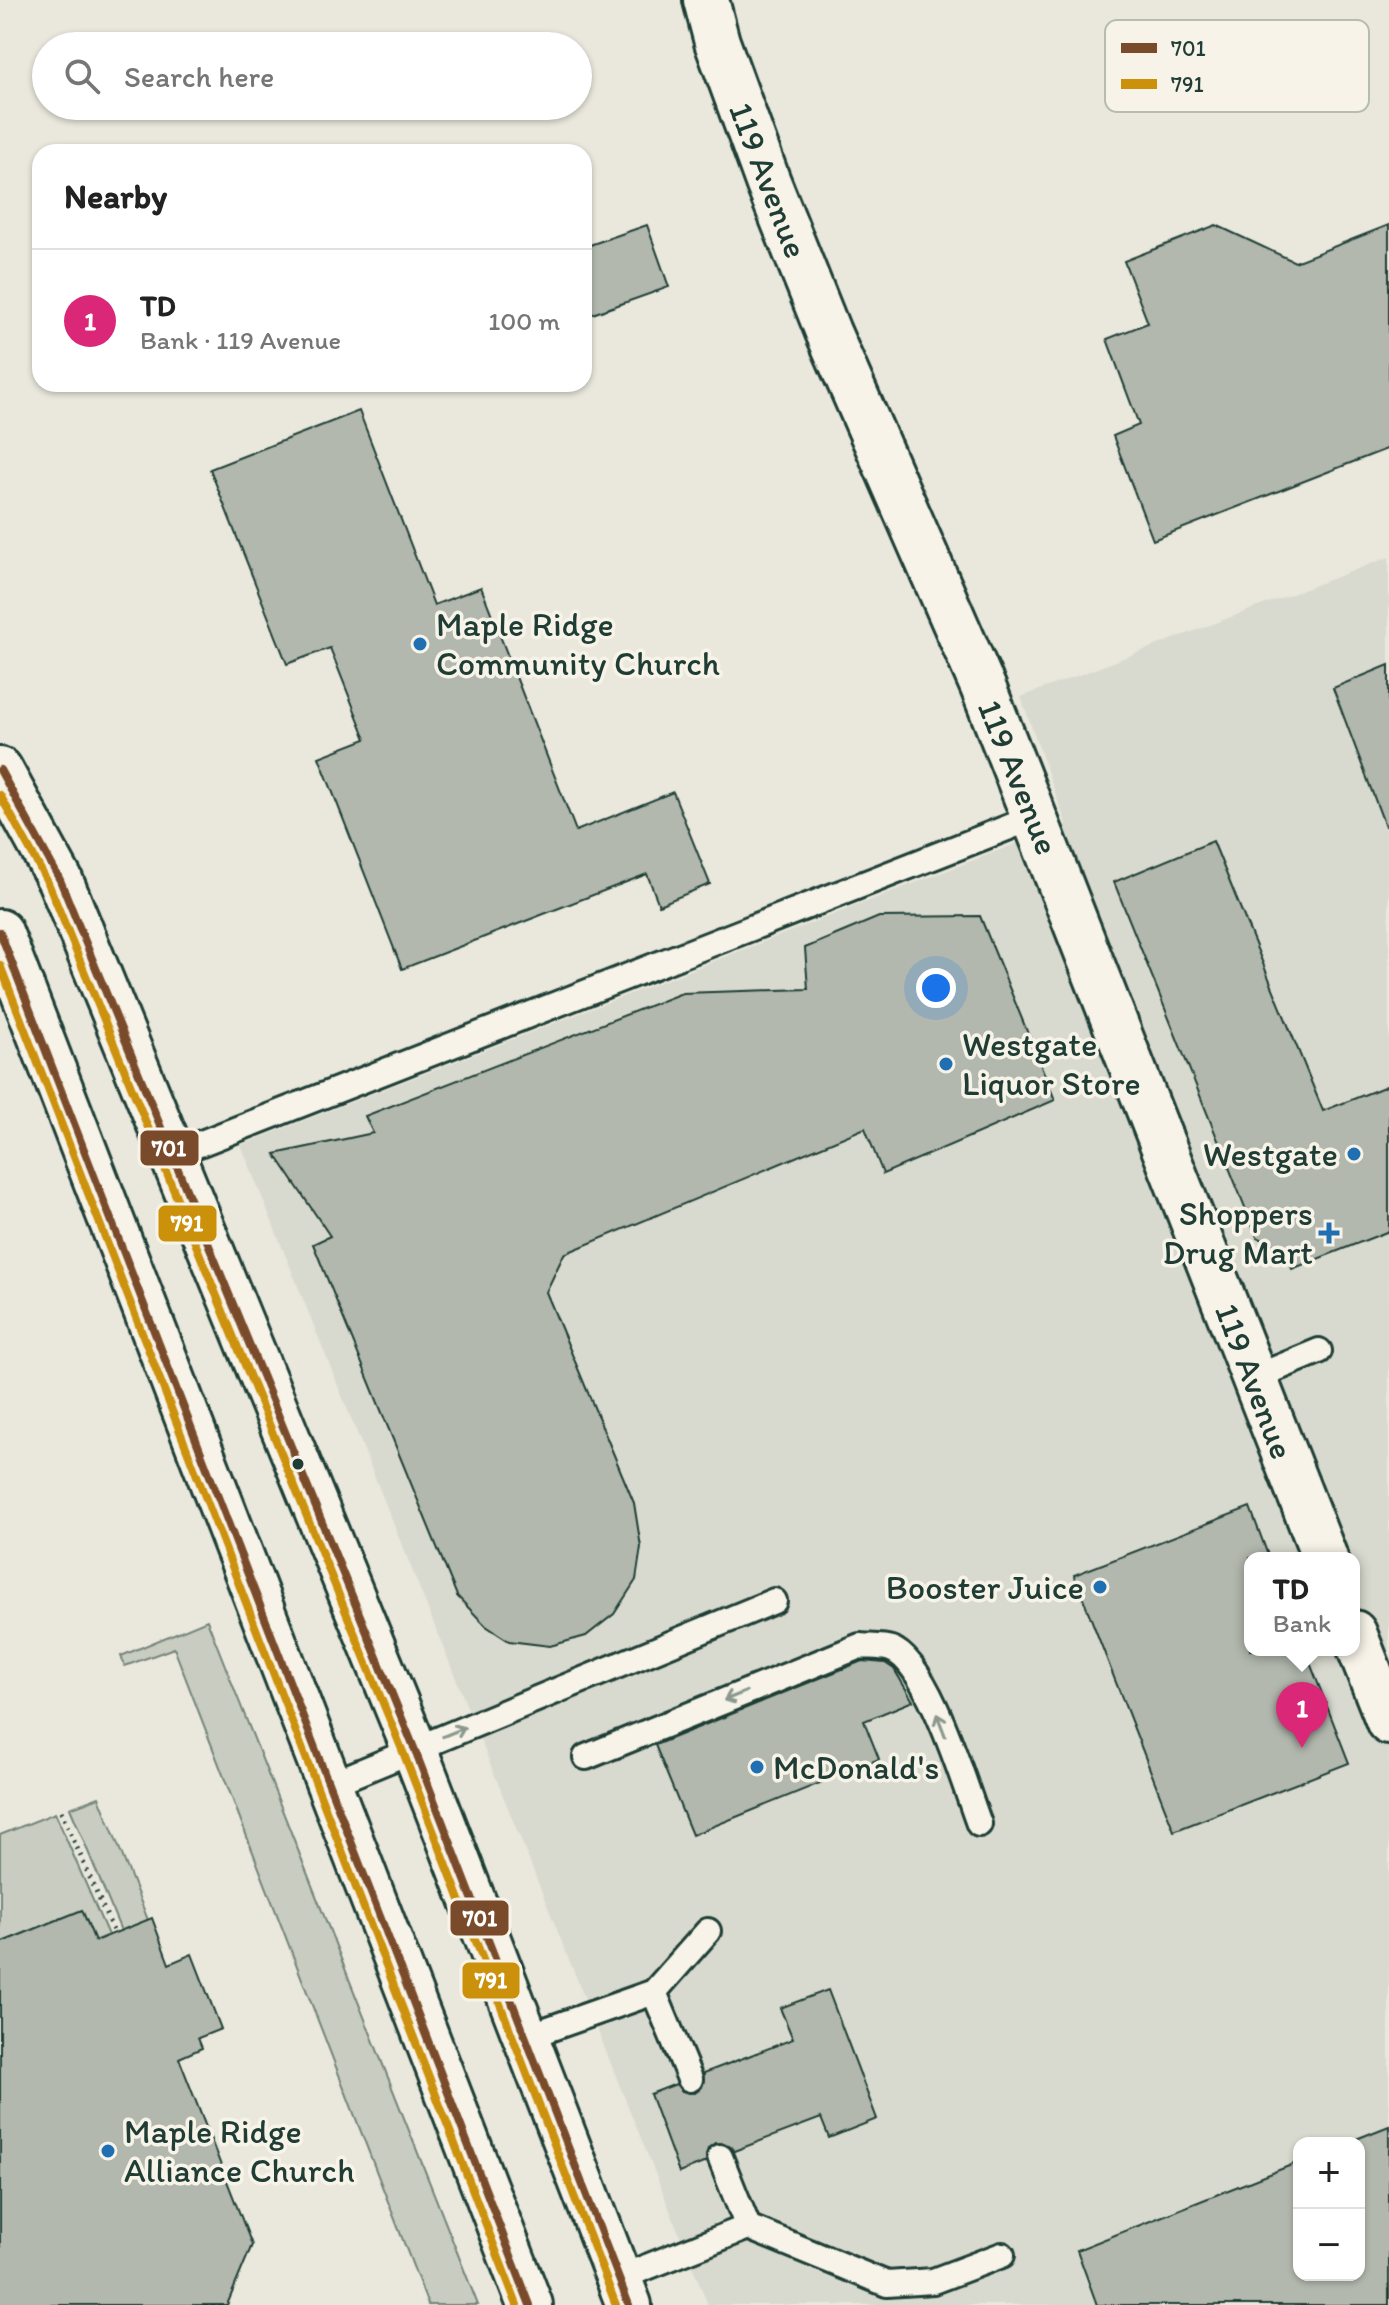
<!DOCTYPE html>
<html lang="en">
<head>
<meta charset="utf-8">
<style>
	body { margin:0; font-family:Itim,sans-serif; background:#f2f2f2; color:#222 }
	.controls { position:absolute; right:24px; bottom:24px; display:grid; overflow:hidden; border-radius:16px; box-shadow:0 2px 6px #0004 }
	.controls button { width:72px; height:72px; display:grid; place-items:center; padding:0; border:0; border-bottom:2px solid #e0e0e0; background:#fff; color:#222; font:40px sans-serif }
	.you { position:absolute; left:936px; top:988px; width:28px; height:28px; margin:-20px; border:6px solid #fff; border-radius:50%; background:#1a73e8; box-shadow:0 0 0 12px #1a73e833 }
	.badge { display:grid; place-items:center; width:52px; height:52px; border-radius:50%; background:#db2777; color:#fff; font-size:26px; font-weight:700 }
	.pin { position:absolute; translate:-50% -66px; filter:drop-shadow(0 2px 4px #0008) }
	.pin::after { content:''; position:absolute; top:42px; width:28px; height:24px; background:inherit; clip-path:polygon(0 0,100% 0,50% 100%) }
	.popup { position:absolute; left:1244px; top:1552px; width:116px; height:104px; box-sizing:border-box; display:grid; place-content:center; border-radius:16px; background:#fff; filter:drop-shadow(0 2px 6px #0005); font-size:26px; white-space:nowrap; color:#767676 }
	.popup b { font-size:30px; color:#222 }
	.popup::after { content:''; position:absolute; left:50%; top:100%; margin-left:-16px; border:16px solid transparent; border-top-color:#fff }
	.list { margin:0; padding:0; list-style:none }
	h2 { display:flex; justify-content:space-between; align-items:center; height:104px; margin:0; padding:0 32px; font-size:34px }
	h2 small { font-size:26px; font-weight:400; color:#767676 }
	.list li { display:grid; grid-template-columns:52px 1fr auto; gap:24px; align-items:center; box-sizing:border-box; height:144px; padding:0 32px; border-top:2px solid #e0e0e0 }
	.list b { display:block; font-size:30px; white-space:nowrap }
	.list p { margin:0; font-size:26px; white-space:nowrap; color:#767676 }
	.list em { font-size:26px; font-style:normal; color:#767676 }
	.icon { flex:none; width:44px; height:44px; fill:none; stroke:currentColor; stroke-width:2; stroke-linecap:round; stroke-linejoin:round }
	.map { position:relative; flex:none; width:1389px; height:2305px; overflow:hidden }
	.search { position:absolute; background:#fff; box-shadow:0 2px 6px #0004; left:32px; top:32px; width:560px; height:88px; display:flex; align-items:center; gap:20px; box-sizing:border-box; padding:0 28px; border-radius:44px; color:#767676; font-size:30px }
	.panel { position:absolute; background:#fff; box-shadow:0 2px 6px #0004; left:32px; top:144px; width:560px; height:248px; border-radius:24px }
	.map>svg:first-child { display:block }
	.built { fill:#d9dacf; fill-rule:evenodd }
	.green { fill:#c8ccc1; stroke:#74847a; stroke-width:2 }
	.building { fill:#b2b8ae; stroke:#1f3d34; stroke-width:2 }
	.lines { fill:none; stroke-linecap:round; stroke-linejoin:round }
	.service-casing { stroke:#1f3d34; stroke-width:30 }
	.minor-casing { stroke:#1f3d34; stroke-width:50 }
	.secondary-casing { stroke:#1f3d34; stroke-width:50 }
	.path { stroke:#1f3d34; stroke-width:5; stroke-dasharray:2 6; stroke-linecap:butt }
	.service { stroke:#f7f3e8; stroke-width:24 }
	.minor { stroke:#f7f3e8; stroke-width:44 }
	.secondary { stroke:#f7f3e8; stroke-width:44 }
	.bus-1-casing { stroke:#f7f3e8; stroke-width:14 }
	.bus-2-casing { stroke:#f7f3e8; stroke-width:14 }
	.bus-1 { stroke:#7a4b2a; stroke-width:8 }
	.bus-2 { stroke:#cc910a; stroke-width:8 }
	.oneway { stroke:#8b988e }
	.poi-dot { fill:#1f6fb2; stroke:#f7f3e8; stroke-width:3 }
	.bus-dot { fill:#1f3d34; stroke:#f7f3e8; stroke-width:3 }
	.labels { text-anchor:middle; stroke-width:7; stroke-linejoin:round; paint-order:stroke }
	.street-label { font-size:34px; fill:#1f3d34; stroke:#f7f3e8 }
	.poi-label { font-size:34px; fill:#1f3d34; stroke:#f7f3e8; text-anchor:start }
	.key { fill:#f7f3e8; stroke:#b6bcb2; stroke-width:2 }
	.key-label { font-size:22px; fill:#1f3d34 }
	.line-badge { stroke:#f7f3e8; stroke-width:3 }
	.badge-label { font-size:22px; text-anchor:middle; font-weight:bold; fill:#fff }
</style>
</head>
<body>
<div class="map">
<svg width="1389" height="2305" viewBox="0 0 1389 2305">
	<rect width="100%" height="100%" fill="#eae8dd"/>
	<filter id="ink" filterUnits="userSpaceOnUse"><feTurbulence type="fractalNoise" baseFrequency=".0125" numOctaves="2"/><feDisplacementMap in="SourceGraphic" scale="16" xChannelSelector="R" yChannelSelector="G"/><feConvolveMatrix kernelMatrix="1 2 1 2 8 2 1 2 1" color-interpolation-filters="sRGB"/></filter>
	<g filter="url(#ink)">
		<!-- built -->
		<path class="built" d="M1389 557V2305H708L241 1145 1066 824 1021 697ZM1250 1558H1354V1650H1250ZM1299 2143H1359V2275H1299Z"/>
		<!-- green -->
		<g class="green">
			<polygon points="207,1620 478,2305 428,2305 174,1648 125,1666 121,1656"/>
			<polygon points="99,1797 148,1920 121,1931 70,1808"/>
			<polygon points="55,1813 108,1935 94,1941 82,1910 0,1943 0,1835"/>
		</g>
		<!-- building -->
		<g class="building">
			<polygon points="647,225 669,287 584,317 584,247"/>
			<polygon points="1216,225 1295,262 1389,225 1389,448 1153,540 1113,436 1139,425 1107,339 1148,323 1124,261"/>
			<polygon points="359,411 434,605 481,587 576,831 673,792 710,884 659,905 647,874 402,969 319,757 366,739 330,648 287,664 210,469"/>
			<polygon points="1389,665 1389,825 1385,826 1333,688"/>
			<polygon points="1213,841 1323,1111 1389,1085 1389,1231 1292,1269 1286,1251 1257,1237 1114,882"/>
			<polygon points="980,916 1055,1100 883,1174 865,1128 564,1254 546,1292 634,1503 641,1547 636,1580 614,1614 586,1636 550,1646 509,1641 486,1626 457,1596 313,1244 330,1236 275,1154 373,1133 365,1116 682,993 808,989 805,948 879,917"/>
			<polygon points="1250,1507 1269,1558 1250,1558 1250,1650 1305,1650 1349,1763 1174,1831 1074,1575"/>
			<polygon points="862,1661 885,1663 894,1669 913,1701 864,1721 879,1759 692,1835 655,1745"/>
			<polygon points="82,1910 95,1941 152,1918 169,1964 192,1954 221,2029 198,2038 202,2048 179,2058 252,2245 227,2305 0,2305 0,1943"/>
			<polygon points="828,1990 877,2119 829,2138 821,2118 734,2151 729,2145 715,2143 708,2148 706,2162 679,2173 650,2094 676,2084 682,2091 695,2093 702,2087 704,2073 793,2039 780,2008"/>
			<polygon points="1389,2126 1389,2305 1097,2305 1077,2250 1299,2162 1299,2275 1359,2275 1359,2143 1346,2143"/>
		</g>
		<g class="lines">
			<defs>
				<g id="service">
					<polyline points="171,1155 1035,817"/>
					<polyline points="1254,1378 1319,1351"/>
					<path d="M586 1757 860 1646C870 1647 882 1646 891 1649 928 1661 965 1787 979 1824"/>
					<polyline points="331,1784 774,1601"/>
					<polyline points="654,1992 690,2079"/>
					<polyline points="526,2037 654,1992 708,1931"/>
					<polyline points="748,2227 887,2284 933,2281 1002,2255"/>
					<polyline points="619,2278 748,2227 720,2157"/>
				</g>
				<g id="minor">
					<polyline points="706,0 717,42 768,182 828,332 983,687 1325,1558"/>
					<polyline points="1354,1633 1389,1722"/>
				</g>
				<g id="secondary">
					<polyline points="0,770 60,880 414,1748 629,2305"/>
					<polyline points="0,932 530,2305"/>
				</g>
			</defs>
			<!-- service casing -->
			<use href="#service" class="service-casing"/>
			<!-- minor casing -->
			<use href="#minor" class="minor-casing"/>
			<!-- secondary casing -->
			<use href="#secondary" class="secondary-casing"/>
			<!-- path -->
			<polyline class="path" points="61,1811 114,1933"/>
			<!-- service -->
			<use href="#service" class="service"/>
			<!-- minor -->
			<use href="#minor" class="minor"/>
			<!-- secondary -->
			<use href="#secondary" class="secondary"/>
			<defs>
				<g id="bus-1">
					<polyline points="0,770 60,880 414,1748 629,2305"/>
					<polyline points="0,932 530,2305"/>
				</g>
				<g id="bus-2">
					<polyline points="0,795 49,885 403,1752 616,2305"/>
					<polyline points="0,965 517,2305"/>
				</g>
			</defs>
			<!-- bus-1 casing -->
			<use href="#bus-1" class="bus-1-casing"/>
			<!-- bus-2 casing -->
			<use href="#bus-2" class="bus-2-casing"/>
			<!-- bus-1 -->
			<use href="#bus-1" class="bus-1"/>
			<!-- bus-2 -->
			<use href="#bus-2" class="bus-2"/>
		</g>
		<!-- one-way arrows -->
		<defs><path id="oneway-shaft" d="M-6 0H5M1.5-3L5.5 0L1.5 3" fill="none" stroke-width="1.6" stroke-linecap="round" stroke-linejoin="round" transform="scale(2)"/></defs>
		<g class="oneway">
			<use href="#oneway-shaft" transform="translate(735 1696) rotate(158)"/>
			<use href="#oneway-shaft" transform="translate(941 1725) rotate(-111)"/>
			<use href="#oneway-shaft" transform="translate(454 1732) rotate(-22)"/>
		</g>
	</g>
	<!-- markers -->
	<g class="poi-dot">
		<circle cx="420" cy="644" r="8"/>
		<circle cx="946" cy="1064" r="8"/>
		<circle cx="1354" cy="1154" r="8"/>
		<path d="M1325 1221h8v8h8v8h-8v8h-8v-8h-8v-8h8z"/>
		<circle cx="1100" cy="1587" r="8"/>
		<circle cx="757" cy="1767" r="8"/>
		<circle cx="108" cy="2151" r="8"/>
	</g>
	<circle class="bus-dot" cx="298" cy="1464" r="7"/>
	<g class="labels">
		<!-- street labels -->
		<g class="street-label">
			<text transform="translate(769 180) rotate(69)" y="12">119 Avenue</text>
			<text transform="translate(1019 777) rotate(68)" y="12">119 Avenue</text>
			<text transform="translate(1255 1381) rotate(69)" y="12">119 Avenue</text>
		</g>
		<!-- poi labels -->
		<g class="poi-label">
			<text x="436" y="636">Maple Ridge<tspan x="436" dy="39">Community Church</tspan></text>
			<text x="962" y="1056">Westgate<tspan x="962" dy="39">Liquor Store</tspan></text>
			<text x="1338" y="1166" text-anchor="end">Westgate</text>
			<text x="1313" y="1225" text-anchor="end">Shoppers<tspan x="1313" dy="39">Drug Mart</tspan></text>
			<text x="1084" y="1599" text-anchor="end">Booster Juice</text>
			<text x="773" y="1779">McDonald's</text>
			<text x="124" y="2143">Maple Ridge<tspan x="124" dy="39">Alliance Church</tspan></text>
		</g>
	</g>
	<!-- legend -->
	<rect x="1105" y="20" width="264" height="92" rx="12" class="key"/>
	<rect x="1121" y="43" width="36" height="10" fill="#7a4b2a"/>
	<rect x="1121" y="79" width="36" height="10" fill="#cc910a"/>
	<g class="key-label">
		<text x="1171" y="56">701</text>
		<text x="1171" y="92">791</text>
	</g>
	<g class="line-badge">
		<rect x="139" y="1129" width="61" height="38" rx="8" fill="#7a4b2a"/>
		<rect x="157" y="1204" width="61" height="39" rx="8" fill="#cc910a"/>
		<rect x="449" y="1899" width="61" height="38" rx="8" fill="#7a4b2a"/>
		<rect x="461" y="1961" width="60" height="39" rx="8" fill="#cc910a"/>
	</g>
	<g class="badge-label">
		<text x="169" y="1156">701</text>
		<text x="187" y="1231">791</text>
		<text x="480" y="1926">701</text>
		<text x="491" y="1988">791</text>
	</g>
</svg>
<div class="controls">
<button>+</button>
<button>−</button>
</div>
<div class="you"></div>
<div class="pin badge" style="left:1302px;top:1748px">1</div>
<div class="popup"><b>TD</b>Bank</div>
<div class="search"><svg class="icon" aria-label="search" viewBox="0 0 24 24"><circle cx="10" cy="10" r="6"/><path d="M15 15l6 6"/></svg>Search here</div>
<section class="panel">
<h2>Nearby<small></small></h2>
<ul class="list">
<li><span class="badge">1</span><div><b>TD</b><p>Bank · 119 Avenue</p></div><em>100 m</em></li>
</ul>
</section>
</div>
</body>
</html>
